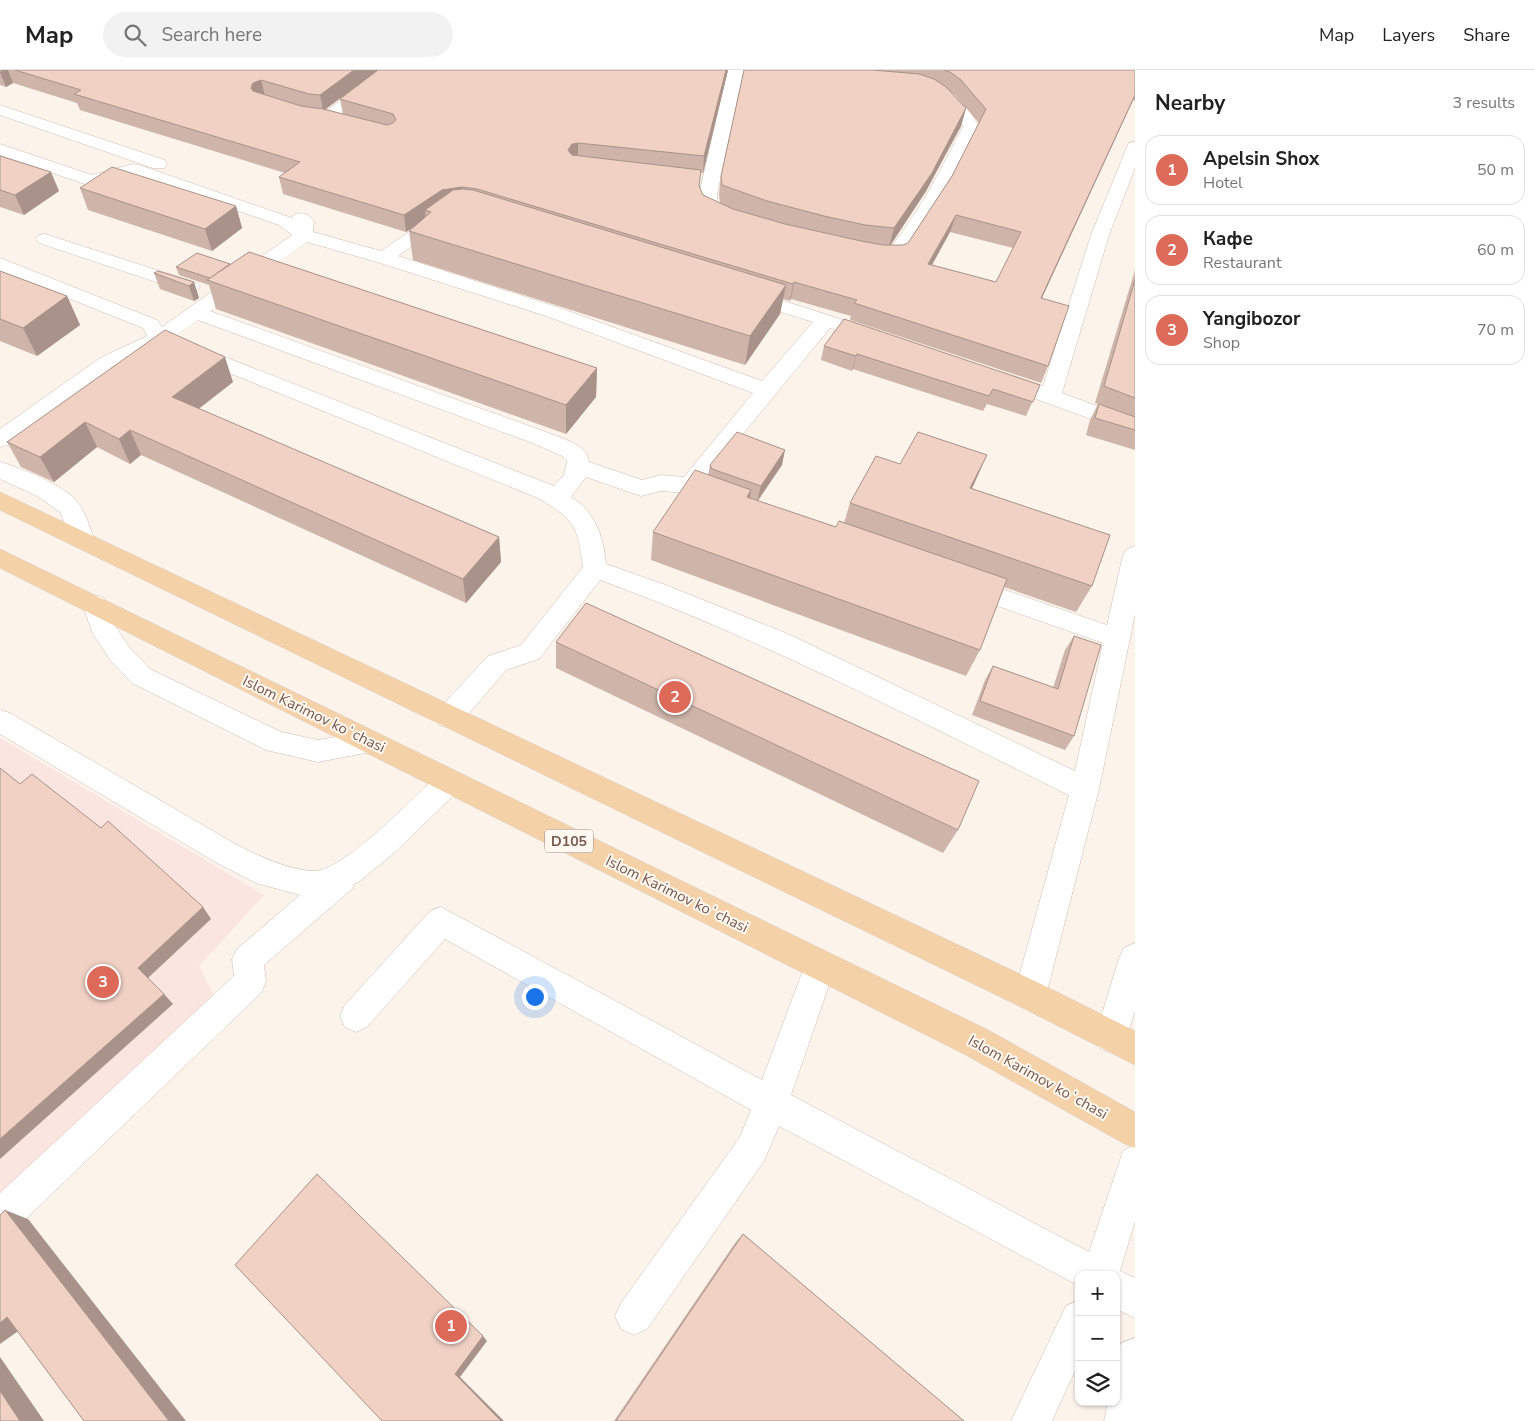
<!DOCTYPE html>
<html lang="en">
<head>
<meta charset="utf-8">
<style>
	body { margin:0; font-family:"Nunito Sans",sans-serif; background:#f2f2f2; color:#222 }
	.controls { position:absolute; right:15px; bottom:15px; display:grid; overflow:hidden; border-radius:10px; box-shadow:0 1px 4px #0004 }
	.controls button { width:45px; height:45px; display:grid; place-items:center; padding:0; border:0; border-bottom:1px solid #e0e0e0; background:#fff; color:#222; font:25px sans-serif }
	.you { position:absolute; left:534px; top:926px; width:18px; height:18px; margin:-12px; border:4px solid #fff; border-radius:50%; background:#1a73e8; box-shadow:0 0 0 8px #1a73e833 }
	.badge { display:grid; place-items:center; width:32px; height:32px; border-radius:50%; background:#dd6958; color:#fff; font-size:16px; font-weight:700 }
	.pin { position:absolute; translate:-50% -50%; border:2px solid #fff; box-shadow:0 1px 5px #0006 }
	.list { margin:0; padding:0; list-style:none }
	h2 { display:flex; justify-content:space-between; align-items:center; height:65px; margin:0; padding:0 20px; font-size:21px }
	h2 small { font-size:16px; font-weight:400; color:#767676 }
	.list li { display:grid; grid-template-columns:32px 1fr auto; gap:15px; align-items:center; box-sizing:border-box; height:70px; margin:0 10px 10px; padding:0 10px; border:1px solid #e0e0e0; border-radius:15px }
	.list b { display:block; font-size:19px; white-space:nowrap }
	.list p { margin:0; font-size:16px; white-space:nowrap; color:#767676 }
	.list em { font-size:16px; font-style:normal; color:#767676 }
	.icon { flex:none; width:28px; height:28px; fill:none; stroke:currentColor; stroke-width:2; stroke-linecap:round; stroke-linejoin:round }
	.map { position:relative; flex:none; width:1135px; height:1351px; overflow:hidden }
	header { display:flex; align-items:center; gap:30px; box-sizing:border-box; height:70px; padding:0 25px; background:#fff; border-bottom:1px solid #e0e0e0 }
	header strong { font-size:24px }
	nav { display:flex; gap:28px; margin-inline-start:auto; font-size:18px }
	.search { width:350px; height:45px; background:#f2f2f2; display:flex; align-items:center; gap:12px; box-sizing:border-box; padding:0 18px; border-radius:28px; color:#767676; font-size:19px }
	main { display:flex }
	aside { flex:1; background:#fff }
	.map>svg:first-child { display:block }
	.commercial { fill:#fbe5e0 }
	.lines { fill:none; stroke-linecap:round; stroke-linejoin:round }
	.minor-casing { stroke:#d0bdb3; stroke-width:1 }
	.major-casing { stroke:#d9d1ce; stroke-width:1 }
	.minor { fill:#fff; fill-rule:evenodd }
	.major { fill:#f5d1a8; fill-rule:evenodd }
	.wall { fill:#ceb4a9; fill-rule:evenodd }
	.shaded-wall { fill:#a89289 }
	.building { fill:#f0d1c4; stroke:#a89289; fill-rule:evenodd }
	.labels { text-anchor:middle; stroke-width:4; stroke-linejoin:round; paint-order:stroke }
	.shield { fill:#fef8f1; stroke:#9f8980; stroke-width:1 }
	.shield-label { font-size:14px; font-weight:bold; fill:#76594f }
	.street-label { font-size:15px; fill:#76594f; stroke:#fef8f1 }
</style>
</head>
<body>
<header>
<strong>Map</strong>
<div class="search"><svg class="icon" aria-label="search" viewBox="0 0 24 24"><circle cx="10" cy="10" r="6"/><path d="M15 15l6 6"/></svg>Search here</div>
<nav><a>Map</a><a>Layers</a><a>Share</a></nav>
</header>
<main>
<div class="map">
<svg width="1135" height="1351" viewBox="0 0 1135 1351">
	<rect width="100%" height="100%" fill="#fcf3eb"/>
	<!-- commercial -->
	<polygon class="commercial" points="0,668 264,825 199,896 215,928 0,1130"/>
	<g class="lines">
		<defs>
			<g id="minor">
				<polygon points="381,0 399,0 339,46 361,53 363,56 361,59 355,61 321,51 319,48 321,45"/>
				<polygon points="728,0 784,0 790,4 787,7 782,9 743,5 717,124 718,135 741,145 744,149 741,153 735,154 729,153 704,142 701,138 699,124"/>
				<path d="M936 17C956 22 969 39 979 56L945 122 902 189 895 191 864 189 862 185 864 181 890 179C919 141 942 99 963 56L951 39 928 22 930 19Z"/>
				<polygon points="0,35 165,90 167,94 165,98 153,98 0,45"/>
				<polygon points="1135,72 1135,98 1109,165 1062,323 1135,350 1135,365 995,314 992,309 995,304 1002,302 1043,316 1091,165 1127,77 1129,73"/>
				<path d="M0 74 92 105 133 94 139 95 292 148 295 144C304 142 309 144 314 152L313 162 381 181 435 144 441 143 447 144 450 148 447 152 398 186 560 238 762 311 813 252 739 229 736 225 739 221 746 219 753 221 881 262 884 266 881 270 874 272 830 258 705 410C708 420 720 418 725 427L722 433C711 436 697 432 689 423L661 421 641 426 586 407 571 427C596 443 603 465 606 494L663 514 788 564 1075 701 1103 573 955 521 952 515 955 509 964 506 1107 555 1123 485 1127 479 1135 476V544L1099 719 1046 925 1041 936 1030 940 1019 936 1014 925 1069 725C915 649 762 569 600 510L539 589 506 600 459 655 449 658 439 655 436 647 439 639 488 586 521 575 583 497C577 454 575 450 538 428L160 275 114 296 8 375 0 377V359L100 288 147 266 143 258 0 201V188L157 250 162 257 292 165 279 155 132 104 91 115 85 114 0 85ZM307 172 377 192 546 246 753 323 684 407 661 405 642 410 589 392C588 374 560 368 546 362L210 241ZM198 250 530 372 562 386 567 391 564 405 554 416 174 267Z"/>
				<polygon points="45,164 197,213 200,217 197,221 190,223 183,221 39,173 36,169 39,165"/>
				<path d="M0 392C21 398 65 415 78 433 86 443 89 456 94 468L90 474 82 476 74 474 60 442 37 426 0 409Z"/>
				<polygon points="94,525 103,527 114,554 129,577 150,599 281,662 318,670 371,661 381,664 385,672 381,680 318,692 266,680 132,613 111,591 93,564 82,534 85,527"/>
				<path d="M0 640 10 643 237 775C260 786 287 800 314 801 343 802 417 724 440 703L450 699 460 703 464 711 460 719 395 782 360 811 354 814 352 819 264 895 266 912 261 923 13 1161 0 1166V1123L234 906 232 889 237 879 300 825 256 813 217 793 0 664Z"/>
				<polygon points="441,837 762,1010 809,884 820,880 831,884 836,895 791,1025 1089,1182 1123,1081 1135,1075 1135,1151 1120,1201 1135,1208 1135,1248 1116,1239 1116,1205 1079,1205 1079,1216 779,1056 764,1091 647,1259 634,1265 621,1259 615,1246 621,1233 740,1067 751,1040 445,869 367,957 356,962 345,957 340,946 345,935 430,841"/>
				<polygon points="1135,873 1135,941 1123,978 1111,983 1099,978 1095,967 1119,888 1124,878"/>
				<polygon points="1079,1230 1079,1292 1052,1351 1011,1351 1066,1236"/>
				<polygon points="1135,1268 1135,1351 1104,1351 1108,1332 1116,1332 1116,1286 1121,1273"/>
			</g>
			<g id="major">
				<polygon points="0,422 1041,914 1135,961 1135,995 1019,936 0,440"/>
				<polygon points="0,479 988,960 1135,1042 1135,1078 1123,1073 964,984 0,498"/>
			</g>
		</defs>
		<!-- minor casing -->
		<use href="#minor" class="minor-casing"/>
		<!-- major casing -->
		<use href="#major" class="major-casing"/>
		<!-- minor -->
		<use href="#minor" class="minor"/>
		<!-- major -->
		<use href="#major" class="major"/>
	</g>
	<!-- wall -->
	<g class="wall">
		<path d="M0 0H378L326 39 343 44 340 29 378 0H728L703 103H700L699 116 703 125 720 133 719 124 721 106 744 0H1135V31L1133 30 1042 228 1048 296 1041 313 850 250 851 246 791 229 790 231 783 229 780 244 745 295 413 190 409 161 415 156 406 162 283 124 279 107 285 103 80 40 77 33 13 13 6 17 0 15ZM951 22 956 26 979 53 952 106 908 173 903 175H891L926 121 961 56 966 38ZM950 162 1013 178 996 212 932 195Z"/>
		<polygon points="0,86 59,121 24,145 0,137"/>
		<polygon points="80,118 236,136 242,158 212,181 88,140"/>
		<polygon points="230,194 597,298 596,327 566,364 216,239 209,215 179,205 176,197"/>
		<polygon points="1135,200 1135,380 1086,365 1090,350 1098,334 1095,333"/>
		<polygon points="0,201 67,226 80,255 37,286 0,271"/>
		<polygon points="154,203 194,212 199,228 194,231 160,219"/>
		<polygon points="824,276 1040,315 1026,346 987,334 983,341 853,299 852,301 821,290"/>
		<polygon points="233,312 199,339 499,467 501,492 466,533 141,385 130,394 97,377 54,412 21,397 7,372"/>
		<polygon points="900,394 975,412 972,418 1092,516 1076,542 1004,517 980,580 966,606 651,490 653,462 708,405 710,395 782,395 758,431 836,457 844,453 850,433"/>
		<polygon points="1074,566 1074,666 1065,680 972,645 985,610 993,596 1053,618 1065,580"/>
		<polygon points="556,572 958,760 943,783 556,598"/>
		<polygon points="743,1164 964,1351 614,1351 735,1173"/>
	</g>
	<!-- shaded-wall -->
	<g class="shaded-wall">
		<polygon points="2,0 8,0 13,13 6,17 0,2"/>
		<polygon points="354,0 378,0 323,41 320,25"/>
		<polygon points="726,0 728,0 703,103 704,86"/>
		<polygon points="261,10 265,26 256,29 251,18 253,13"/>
		<polygon points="1135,25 1135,26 1034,245 1041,228"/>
		<polygon points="966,38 961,56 926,121 889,177 894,158"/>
		<polygon points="578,73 578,89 568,97 568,80 572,74"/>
		<polygon points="51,102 59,121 24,145 15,125"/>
		<polygon points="462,117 464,133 431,142 425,140 426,148 406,162 404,145 442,120"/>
		<polygon points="236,136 242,158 212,181 205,159"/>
		<polygon points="956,145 950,162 923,211 928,194"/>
		<polygon points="194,212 199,228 194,231 189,216"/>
		<polygon points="794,212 791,229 790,231 793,214"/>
		<polygon points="786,215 780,244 745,295 750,266"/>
		<polygon points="67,226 80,255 37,286 23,258"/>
		<polygon points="857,284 853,299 852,301 856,286"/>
		<polygon points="225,287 233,312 181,352 172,327"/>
		<polygon points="597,298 596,327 566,364 566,335"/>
		<polygon points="85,352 97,377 54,412 40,387"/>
		<polygon points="130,360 141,385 130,394 119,369"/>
		<polygon points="785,380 782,395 757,431 761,416"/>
		<polygon points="987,385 975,412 959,445 970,418"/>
		<polygon points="751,420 746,449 747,427"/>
		<polygon points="499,467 501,492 466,533 463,509"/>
		<polygon points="203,837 211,849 148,908 138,898"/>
		<polygon points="164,924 173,934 0,1089 0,1069"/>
		<polygon points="5,1140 28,1149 186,1351 169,1351"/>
		<polygon points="7,1247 31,1252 0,1274 0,1253"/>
		<polygon points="483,1266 487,1271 460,1307 504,1351 501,1351 455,1304"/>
		<polygon points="0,1287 44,1351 20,1351 0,1321"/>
	</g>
	<!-- building -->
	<g class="building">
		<path d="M15 0H354L320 25 309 24 261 10 253 13 251 18 253 21 301 36 323 39 387 55 393 53 396 50 393 44 340 29 378 0H726L704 86 578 73 572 74 568 80 572 85 701 100 699 116 703 125 733 139 785 154 861 171 883 175H903L908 173 952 106 986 39 961 10 950 2 944 0H1135V25L1041 228 1069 236 1048 296 854 233 857 230 794 212 793 214 477 119 462 117 442 120 404 145 279 107 300 92 74 24 81 20ZM956 145 1021 162 996 212 928 194Z"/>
		<polygon points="744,0 873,0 919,4 934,9 946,17 966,38 932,103 894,158 865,155 824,146 767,131 722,115 721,106"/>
		<polygon points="0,86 51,102 15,125 0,120"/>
		<polygon points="112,97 236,136 205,159 80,118"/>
		<polygon points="462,119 473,120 786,215 750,266 409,161 431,142 425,140 453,120"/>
		<polygon points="249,182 597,298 566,335 207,210"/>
		<polygon points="197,183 230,194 210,208 176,197"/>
		<polygon points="0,201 67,226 23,258 0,249"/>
		<polygon points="158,201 194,212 189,216 154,203"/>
		<polygon points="1135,210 1135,328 1104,316"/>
		<polygon points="844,249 1040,315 1033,332 993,319 989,326 857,284 856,286 824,276"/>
		<polygon points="165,260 225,287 172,327 499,467 463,509 130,360 119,369 85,352 40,387 7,372"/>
		<polygon points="1099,334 1135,347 1135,360 1095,348"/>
		<polygon points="737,362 785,380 761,416 712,399 710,395"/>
		<polygon points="918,362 987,385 970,418 1110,465 1092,516 850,433 876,386 900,394"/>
		<polygon points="695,400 751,420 747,427 836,457 839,451 1007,509 980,580 653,462"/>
		<polygon points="586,533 979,711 958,760 556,572"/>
		<polygon points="1074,566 1101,575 1074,666 980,631 993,596 1058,619"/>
		<polygon points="0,698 20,714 32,704 101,758 108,751 203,837 138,898 164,924 0,1069"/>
		<polygon points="317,1104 483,1266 455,1304 501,1351 382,1351 235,1195"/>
		<polygon points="5,1140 169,1351 84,1351 7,1247 0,1253 0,1145"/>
		<polygon points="743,1164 964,1351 616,1351"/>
		<polygon points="0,1321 20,1351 0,1351"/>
	</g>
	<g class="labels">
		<!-- shield labels -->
		<rect class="shield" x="545" y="759.5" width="48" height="23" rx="4"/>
		<g class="shield-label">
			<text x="569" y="776">D105</text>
		</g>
		<!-- street labels -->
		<g class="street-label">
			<text transform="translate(314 644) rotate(26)" y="5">Islom Karimov koʻchasi</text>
			<text transform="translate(677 824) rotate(26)" y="5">Islom Karimov koʻchasi</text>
			<text transform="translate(1038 1007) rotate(29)" y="5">Islom Karimov koʻchasi</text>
		</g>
	</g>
</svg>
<div class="controls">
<button>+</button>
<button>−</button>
<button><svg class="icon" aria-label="layers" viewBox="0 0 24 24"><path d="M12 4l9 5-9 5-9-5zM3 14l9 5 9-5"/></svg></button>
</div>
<div class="you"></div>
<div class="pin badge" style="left:451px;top:1256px">1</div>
<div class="pin badge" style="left:675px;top:627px">2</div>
<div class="pin badge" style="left:103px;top:912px">3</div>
</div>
<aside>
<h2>Nearby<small>3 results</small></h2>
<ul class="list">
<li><span class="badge">1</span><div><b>Apelsin Shox</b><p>Hotel</p></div><em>50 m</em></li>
<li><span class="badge">2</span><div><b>Кафе</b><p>Restaurant</p></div><em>60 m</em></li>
<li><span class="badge">3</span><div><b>Yangibozor</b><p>Shop</p></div><em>70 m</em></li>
</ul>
</aside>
</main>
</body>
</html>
